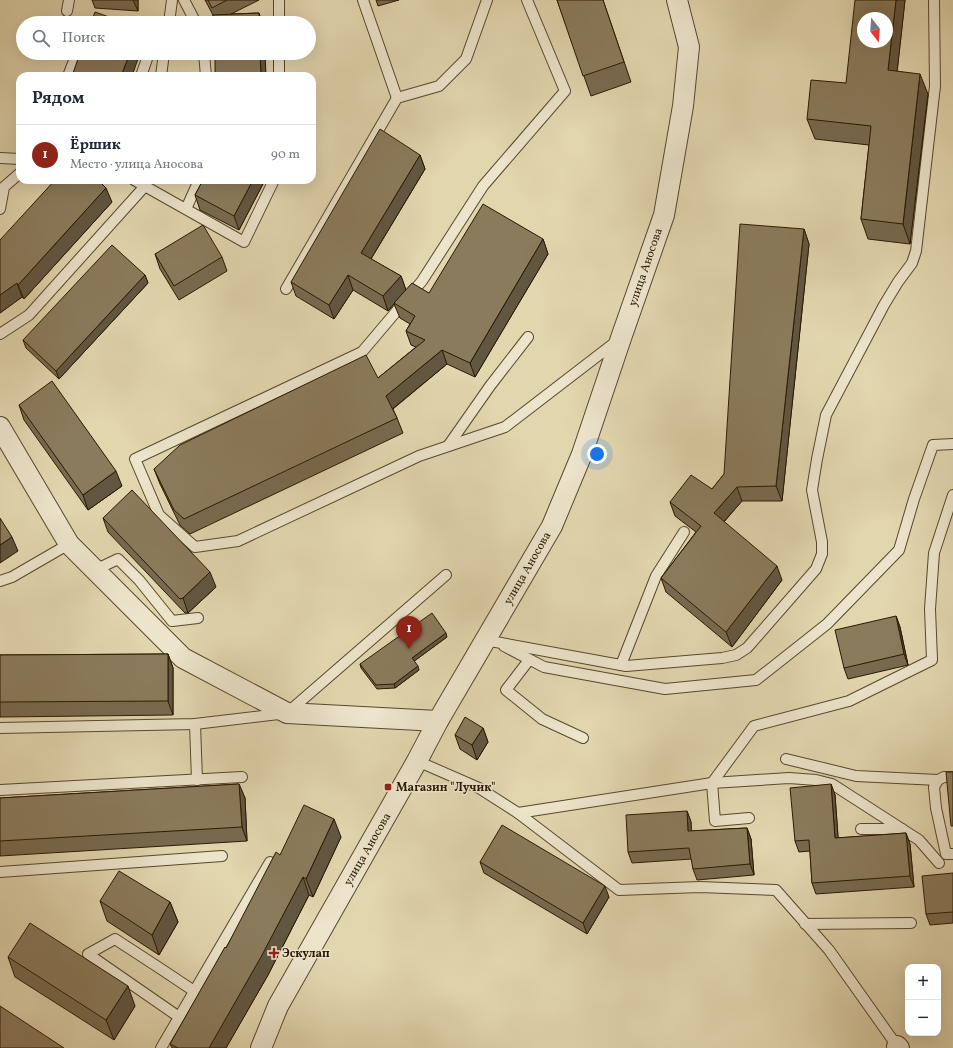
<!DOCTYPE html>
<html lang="ru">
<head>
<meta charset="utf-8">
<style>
	body { margin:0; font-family:Vollkorn,serif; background:#f6f6f7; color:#1f2937 }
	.controls { position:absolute; right:12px; bottom:12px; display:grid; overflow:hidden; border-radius:8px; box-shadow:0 4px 16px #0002 }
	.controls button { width:36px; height:36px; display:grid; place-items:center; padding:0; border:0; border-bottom:1px solid #e0e1e3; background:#fff; color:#1f2937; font:20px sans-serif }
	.compass { position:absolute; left:857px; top:12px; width:36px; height:36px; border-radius:50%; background:#fff; box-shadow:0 4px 16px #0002; rotate:163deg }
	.you { position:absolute; left:597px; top:454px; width:14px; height:14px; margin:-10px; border:3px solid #fff; border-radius:50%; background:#1a73e8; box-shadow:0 0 0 6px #1a73e833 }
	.badge { display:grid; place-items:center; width:26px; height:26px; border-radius:50%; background:#8f2418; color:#fff; font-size:13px; font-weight:700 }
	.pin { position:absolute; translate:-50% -33px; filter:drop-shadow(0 1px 2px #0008) }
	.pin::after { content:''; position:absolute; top:21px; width:14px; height:12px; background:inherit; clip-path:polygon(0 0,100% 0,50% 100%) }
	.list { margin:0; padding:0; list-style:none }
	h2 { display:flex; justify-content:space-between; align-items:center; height:52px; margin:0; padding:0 16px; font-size:17px }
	h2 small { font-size:13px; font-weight:400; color:#747a83 }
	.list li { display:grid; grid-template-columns:26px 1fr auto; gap:12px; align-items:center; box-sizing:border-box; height:60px; padding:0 16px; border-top:1px solid #e0e1e3 }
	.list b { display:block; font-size:15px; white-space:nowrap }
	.list p { margin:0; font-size:13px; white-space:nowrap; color:#747a83 }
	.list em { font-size:13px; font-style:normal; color:#747a83 }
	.icon { flex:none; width:22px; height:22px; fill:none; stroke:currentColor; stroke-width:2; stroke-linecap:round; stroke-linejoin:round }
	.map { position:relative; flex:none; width:953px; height:1048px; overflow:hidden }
	.search { position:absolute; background:#fff; box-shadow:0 4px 16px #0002; left:16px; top:16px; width:300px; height:44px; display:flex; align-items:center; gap:10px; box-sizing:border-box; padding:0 14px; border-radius:22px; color:#747a83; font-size:15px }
	.panel { position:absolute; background:#fff; box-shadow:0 4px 16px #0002; left:16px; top:72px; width:300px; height:112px; border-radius:12px }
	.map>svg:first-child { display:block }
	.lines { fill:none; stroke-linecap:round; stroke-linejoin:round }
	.service-casing { stroke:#58482d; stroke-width:12 }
	.minor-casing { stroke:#58482d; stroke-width:22 }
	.service { stroke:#ece4cb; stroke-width:10 }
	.minor { stroke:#ece4cb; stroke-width:20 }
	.wall { fill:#776a4f; stroke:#2a1902 }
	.shaded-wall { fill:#615640; stroke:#2a1902 }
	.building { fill:#8a7b5c; stroke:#2a1902; fill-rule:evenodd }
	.poi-dot { fill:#8f2418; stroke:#ece4cb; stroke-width:1.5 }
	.labels { text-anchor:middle; stroke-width:3; stroke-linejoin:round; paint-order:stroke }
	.street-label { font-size:12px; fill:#2a1902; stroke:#ece4cb }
	.poi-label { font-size:12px; font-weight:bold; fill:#2a1902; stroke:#ece4cb; text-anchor:start }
</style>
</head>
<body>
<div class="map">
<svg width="953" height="1048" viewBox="0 0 953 1048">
	<rect width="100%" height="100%" fill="#e2d6af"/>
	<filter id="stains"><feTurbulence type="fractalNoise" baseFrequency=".005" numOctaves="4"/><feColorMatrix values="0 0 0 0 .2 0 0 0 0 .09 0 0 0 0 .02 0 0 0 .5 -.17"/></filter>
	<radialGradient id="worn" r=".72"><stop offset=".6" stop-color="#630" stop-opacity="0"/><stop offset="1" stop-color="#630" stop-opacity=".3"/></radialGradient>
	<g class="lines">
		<defs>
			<g id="service">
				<polyline points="184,0 196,23"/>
				<polyline points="279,0 279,23"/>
				<polyline points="363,0 397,98"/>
				<polyline points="527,0 565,91 483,186 422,281 362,352 135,459 159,515 195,547 238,541 419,456 505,427 617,341"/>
				<polyline points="67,11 69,0"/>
				<polyline points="169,23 172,0"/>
				<polyline points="204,53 206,76"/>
				<polyline points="279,53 279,76"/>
				<polyline points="68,76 77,53"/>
				<polyline points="141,76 149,53"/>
				<polyline points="161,76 164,53"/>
				<polyline points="0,158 20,159"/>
				<polyline points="134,180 244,242 274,180"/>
				<polyline points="0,209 4,187 20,173"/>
				<polyline points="186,209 199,180"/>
				<polyline points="286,289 397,98 439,86 466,59 487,0"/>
				<polyline points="0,334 29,315 145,186 146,180"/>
				<polyline points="448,446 490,386 528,337"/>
				<polyline points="95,570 118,559 139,580 172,621 198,618"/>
				<polyline points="0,581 12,577 69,544"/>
				<polyline points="485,640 626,666 722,658 736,655 747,648 816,569 822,554 822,542 812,490 817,459 826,415 884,305 898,282 912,263 916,251 935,86 934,0"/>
				<polyline points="504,646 544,667 665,689 756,680 827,624 899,550 914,499 933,445 953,444"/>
				<polyline points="529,660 506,690 542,719 583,738"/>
				<polyline points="621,665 656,576 684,532"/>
				<polyline points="195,724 197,780"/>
				<polyline points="0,728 195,724 287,713 446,575"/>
				<polyline points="786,759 856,776 938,780"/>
				<polyline points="417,761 479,788 518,813 712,783 789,778 816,780 832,784 919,840 939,863"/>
				<polyline points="953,777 944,777 938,780 934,787 936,808 946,854 953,854"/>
				<polyline points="0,790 242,777"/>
				<polyline points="518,813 619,890 700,887 776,890 829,950 897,1046"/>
				<polyline points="749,818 715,821 712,783 754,726 849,701 932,660 930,609 934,553 953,495"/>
				<polyline points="861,829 902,829"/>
				<polyline points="0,872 222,856"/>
				<polyline points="805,924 911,923"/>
				<polyline points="179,1017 88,954 115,939 161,969 194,991"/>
				<polyline points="161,1048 270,862"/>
			</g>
			<g id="minor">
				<polyline points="0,427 69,544 183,658 287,713 438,721"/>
				<polyline points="897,1046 899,1048"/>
				<polyline points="261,1048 278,1006 417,761 438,721 552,526 582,454 621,338 664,215 683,106 689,47 677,0"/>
			</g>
		</defs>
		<!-- service casing -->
		<use href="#service" class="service-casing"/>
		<!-- minor casing -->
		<use href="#minor" class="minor-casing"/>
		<!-- service -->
		<use href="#service" class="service"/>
		<!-- minor -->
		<use href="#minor" class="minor"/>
	</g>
	<!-- wall -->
	<g class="wall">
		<polygon points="92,0 138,0 138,11 95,8"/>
		<polygon points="205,0 259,0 231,14 259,13 262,23 214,23 213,15"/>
		<polygon points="376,0 399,0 378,6"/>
		<polygon points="557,0 603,0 631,82 591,96"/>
		<polygon points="905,0 897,71 928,94 910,244 868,239 861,219 869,145 815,139 807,119 846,83"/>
		<polygon points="420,155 425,169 371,259 401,276 406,290 429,293 543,239 548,254 475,377 447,364 393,409 397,418 403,433 190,534 180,525 160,484 154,469 378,378 416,347 411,345 406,331 410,324 400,318 394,304 388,311 353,290 334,319 296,296 291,282"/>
		<polygon points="203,180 265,180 239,230 200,210 195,195"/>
		<polygon points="112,202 24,299 22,297 0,313 0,240"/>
		<polygon points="804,229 809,244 782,501 742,501 724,522 782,580 732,647 666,592 661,578 696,532 675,516 670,502 712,489 724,474"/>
		<polygon points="155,254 222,257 227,271 179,300 160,269"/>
		<polygon points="145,275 148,283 59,379 26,348 23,340"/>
		<polygon points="19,405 122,486 88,510 24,420"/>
		<polygon points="103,518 216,587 188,613 185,613 108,532"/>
		<polygon points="896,616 900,627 908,665 904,666 848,679 844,668"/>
		<polygon points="447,637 414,661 419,670 395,688 377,689 361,668 360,664"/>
		<polygon points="168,654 173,668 173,715 0,717 0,655"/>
		<polygon points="483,728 488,742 477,760 460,749 455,735"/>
		<polygon points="239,784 245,798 247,841 0,856 0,798"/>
		<polygon points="831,784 835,795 838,838 906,833 910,844 914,887 816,894 812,883 810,851 799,852 795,841"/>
		<polygon points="687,811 691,822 691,831 747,828 751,839 754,875 697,880 693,869 692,859 632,863 628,852"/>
		<polygon points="341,837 313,897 309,895 268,975 226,1048 172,1048 170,1044 280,855"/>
		<polygon points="480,862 609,897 587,934 484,873"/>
		<polygon points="953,873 953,923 930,925 926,914"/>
		<polygon points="100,901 170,902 178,922 159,955 107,921"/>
		<polygon points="8,957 135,1006 114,1040 15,977"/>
	</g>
	<!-- shaded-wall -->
	<g class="shaded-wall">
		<polygon points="133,0 138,0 138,11"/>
		<polygon points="896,0 905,0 895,91 888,70"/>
		<polygon points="259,13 262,23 259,23"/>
		<polygon points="130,53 140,53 132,76 121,76"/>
		<polygon points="260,53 265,53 266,76 261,76"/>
		<polygon points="920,74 928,94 910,244 903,224"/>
		<polygon points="420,155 425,169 366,267 361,253"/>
		<polygon points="253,180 265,180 239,230 234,216"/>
		<polygon points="106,188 112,202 24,299 18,285"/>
		<polygon points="804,229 809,244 782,501 776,486"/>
		<polygon points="543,239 548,254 475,377 470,363"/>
		<polygon points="145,275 148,283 59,379 56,371"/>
		<polygon points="348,275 353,290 334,319 329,305"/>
		<polygon points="401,276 406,290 388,311 383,296"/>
		<polygon points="17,283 22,297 0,313 0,295"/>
		<polygon points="442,350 447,364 391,410 386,396"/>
		<polygon points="116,471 122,486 88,510 83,495"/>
		<polygon points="737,487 742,501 719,527 714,513"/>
		<polygon points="12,537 18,551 0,563 0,545"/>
		<polygon points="777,566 782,580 732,647 726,632"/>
		<polygon points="210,572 216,587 188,613 183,598"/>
		<polygon points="896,616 900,627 908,665 904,654"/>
		<polygon points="446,633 447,637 413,662 412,658"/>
		<polygon points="168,654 173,668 173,715 168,701"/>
		<polygon points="418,666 419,670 395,688 394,684"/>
		<polygon points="483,728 488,742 477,760 472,745"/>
		<polygon points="239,784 245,798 247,841 242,827"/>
		<polygon points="831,784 835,795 839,849 835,838"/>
		<polygon points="687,811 691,822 692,842 688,831"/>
		<polygon points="334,819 341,837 313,897 306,879"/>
		<polygon points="747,828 751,839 754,875 750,864"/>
		<polygon points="906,833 910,844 914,887 910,876"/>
		<polygon points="303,877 309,895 268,975 226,1048 209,1048"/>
		<polygon points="605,886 609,897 587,934 583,923"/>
		<polygon points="170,902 178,922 159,955 152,935"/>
		<polygon points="128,986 135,1006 114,1040 106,1020"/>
	</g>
	<!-- building -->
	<g class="building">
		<polygon points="208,0 227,0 212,8"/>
		<polygon points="557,0 603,0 624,62 583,76"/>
		<path d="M855 0H896L888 70 920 74 903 224 861 219 871 126 807 119 811 80 846 83ZM863 18H887V42H863Z"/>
		<polygon points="95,12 126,23 91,23"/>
		<polygon points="259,13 259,23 214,23 213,15"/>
		<polygon points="80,53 130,53 121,76 72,76"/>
		<polygon points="215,53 260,53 261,76 215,76"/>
		<polygon points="380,129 420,155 361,253 401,276 383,296 348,275 329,305 291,282"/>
		<polygon points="55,180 98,180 106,188 18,285 17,283 0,295 0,240"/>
		<polygon points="203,180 253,180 234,216 195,195"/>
		<polygon points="483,204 543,239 470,363 442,350 386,396 397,418 184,519 174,510 154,469 180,445 366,355 378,378 425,340 406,331 415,316 394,303 412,283 429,293"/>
		<polygon points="740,224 804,229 776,486 737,487 714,513 777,566 726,632 661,578 701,526 670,502 691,475 712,489 724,474"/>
		<polygon points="203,225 222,257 174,286 155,254"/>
		<polygon points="112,245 145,275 56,371 23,340"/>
		<polygon points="52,381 116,471 83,495 19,405"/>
		<polygon points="132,490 210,572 183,598 180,599 103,518"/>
		<polygon points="0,518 12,537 0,545"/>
		<polygon points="432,613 446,633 412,658 418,666 394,684 376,685 360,664"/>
		<polygon points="896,616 904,654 900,655 844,668 835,630"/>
		<polygon points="168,654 168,701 0,702 0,655"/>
		<polygon points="465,717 483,728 472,745 455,735"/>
		<polygon points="946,772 953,772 953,826 951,826"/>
		<polygon points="239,784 242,827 0,841 0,798"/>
		<polygon points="831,784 835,838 906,833 910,876 812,883 809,840 795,841 790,788"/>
		<polygon points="304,805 334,819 306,879 303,877 261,957 209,1048 178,1048 170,1044 225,947 226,948 276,852 280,855"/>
		<polygon points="687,811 688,831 747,828 750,864 693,869 689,848 628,852 626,815"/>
		<polygon points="502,825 605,886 583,923 480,862"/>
		<polygon points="119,871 170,902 152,935 100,901"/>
		<polygon points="953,873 953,912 926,914 922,876"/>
		<polygon points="30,923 128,986 106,1020 8,957"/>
		<polygon points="0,1006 64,1048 0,1048"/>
	</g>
	<!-- markers -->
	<g class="poi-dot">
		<rect x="384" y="783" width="8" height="8" rx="2"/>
		<path d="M272 947h4v4h4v4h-4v4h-4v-4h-4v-4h4z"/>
	</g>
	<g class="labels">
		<!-- street labels -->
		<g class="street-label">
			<text transform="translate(645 267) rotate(-71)" y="4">улица Аносова</text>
			<text transform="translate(527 568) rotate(-60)" y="4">улица Аносова</text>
			<text transform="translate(367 849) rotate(-60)" y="4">улица Аносова</text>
		</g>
		<!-- poi labels -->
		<g class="poi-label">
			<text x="396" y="791">Магазин "Лучик"</text>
			<text x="282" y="957">Эскулап</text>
		</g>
	</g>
	<rect width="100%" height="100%" filter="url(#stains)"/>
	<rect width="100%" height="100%" fill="url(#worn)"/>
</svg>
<div class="controls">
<button>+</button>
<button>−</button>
</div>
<svg class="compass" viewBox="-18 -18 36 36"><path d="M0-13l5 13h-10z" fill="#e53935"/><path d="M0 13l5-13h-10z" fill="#747a83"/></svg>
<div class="you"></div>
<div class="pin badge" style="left:409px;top:649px">1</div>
<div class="search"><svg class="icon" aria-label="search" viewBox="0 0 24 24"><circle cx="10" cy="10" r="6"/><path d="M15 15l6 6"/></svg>Поиск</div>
<section class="panel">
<h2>Рядом<small></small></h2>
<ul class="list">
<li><span class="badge">1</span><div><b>Ёршик</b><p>Место · улица Аносова</p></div><em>90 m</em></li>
</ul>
</section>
</div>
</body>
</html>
